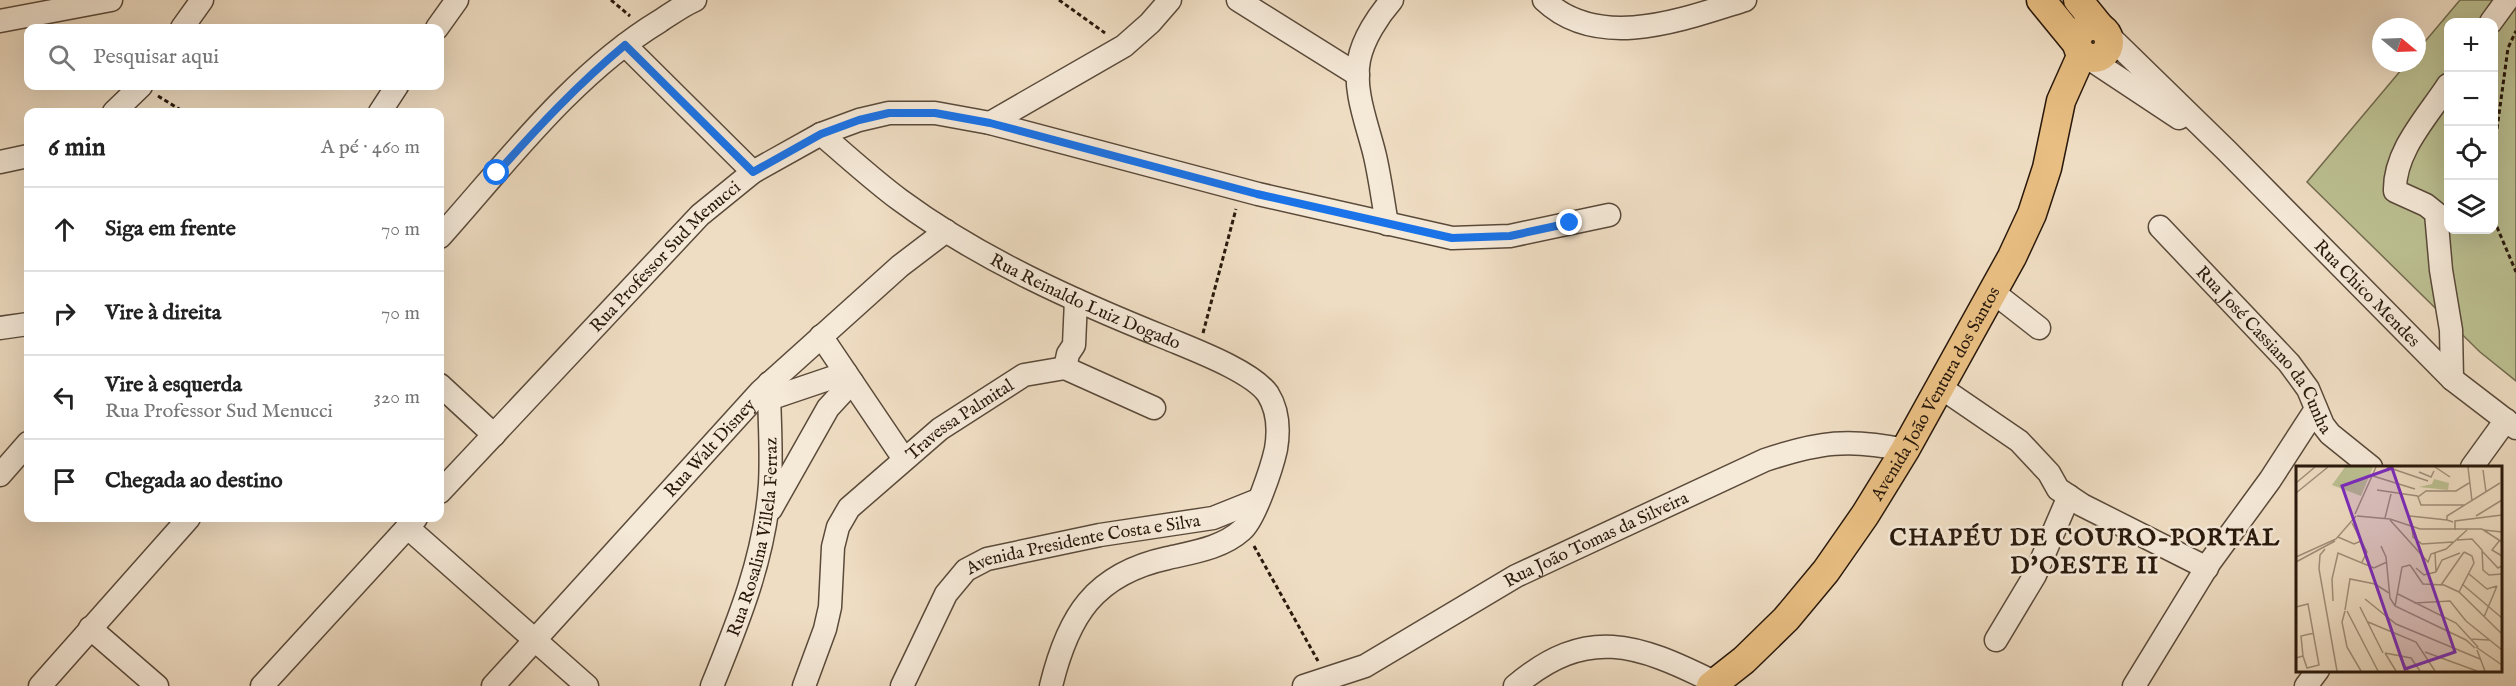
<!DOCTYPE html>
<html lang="pt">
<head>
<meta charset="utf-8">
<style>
	body { margin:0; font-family:"IM FELL English",serif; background:#f2f2f2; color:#222 }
	.controls { position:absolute; right:18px; top:18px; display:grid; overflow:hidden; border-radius:12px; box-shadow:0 6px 24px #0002 }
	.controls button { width:54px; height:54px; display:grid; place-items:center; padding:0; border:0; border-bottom:2px solid #e0e0e0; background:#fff; color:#222; font:30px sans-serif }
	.compass { position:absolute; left:2372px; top:18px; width:54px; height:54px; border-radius:50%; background:#fff; box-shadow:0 6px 24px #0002; rotate:109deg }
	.stop { position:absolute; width:18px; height:18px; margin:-14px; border:4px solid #1a73e8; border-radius:50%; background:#fff }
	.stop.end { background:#1a73e8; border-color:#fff; box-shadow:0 2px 6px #0008 }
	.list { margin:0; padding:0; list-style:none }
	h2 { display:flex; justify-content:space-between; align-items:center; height:78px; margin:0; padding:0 24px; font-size:26px }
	h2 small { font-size:20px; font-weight:400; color:#767676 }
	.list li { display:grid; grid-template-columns:39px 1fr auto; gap:18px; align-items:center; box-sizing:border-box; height:84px; padding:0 24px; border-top:2px solid #e0e0e0 }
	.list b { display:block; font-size:22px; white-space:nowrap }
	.list p { margin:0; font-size:20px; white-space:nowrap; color:#767676 }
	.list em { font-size:20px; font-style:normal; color:#767676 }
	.icon { flex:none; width:33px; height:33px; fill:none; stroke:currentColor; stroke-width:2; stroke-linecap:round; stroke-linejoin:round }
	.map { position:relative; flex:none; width:2516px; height:686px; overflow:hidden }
	.search { position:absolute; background:#fff; box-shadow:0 6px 24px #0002; left:24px; top:24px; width:420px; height:66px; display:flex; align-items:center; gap:15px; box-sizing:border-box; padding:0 21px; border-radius:12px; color:#767676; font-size:22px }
	.panel { position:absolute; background:#fff; box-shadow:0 6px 24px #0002; left:24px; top:108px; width:420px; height:414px; border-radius:12px }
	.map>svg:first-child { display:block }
	.green { fill:#bcc092; stroke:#726c4f; stroke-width:1.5; fill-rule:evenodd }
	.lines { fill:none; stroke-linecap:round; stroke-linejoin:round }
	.minor-casing { stroke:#5a4a3a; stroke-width:25 }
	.major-casing { stroke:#29190c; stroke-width:31 }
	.path { stroke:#29190c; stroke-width:3; stroke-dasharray:4.5 3; stroke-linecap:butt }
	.minor { stroke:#f5e9d8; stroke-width:22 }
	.major { stroke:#e8be82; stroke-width:28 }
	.route { stroke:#1a73e8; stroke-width:8 }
	.labels { text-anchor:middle; stroke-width:5; stroke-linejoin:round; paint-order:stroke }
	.street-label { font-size:18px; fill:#29190c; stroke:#f5e9d8 }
	.district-label { font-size:24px; font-weight:bold; letter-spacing:1.5px; fill:#29190c; stroke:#f5e9d8 }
	.inset-road { fill:none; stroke:#a08f7a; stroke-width:1.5 }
	.view { fill:#7b2cbf; fill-opacity:0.15; stroke:#7b2cbf; stroke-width:3 }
	.inset-edge { fill:none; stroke:#29190c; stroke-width:3 }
</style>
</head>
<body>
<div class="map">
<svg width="2516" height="686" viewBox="0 0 2516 686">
	<rect width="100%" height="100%" fill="#efddc3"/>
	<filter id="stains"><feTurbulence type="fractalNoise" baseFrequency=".00333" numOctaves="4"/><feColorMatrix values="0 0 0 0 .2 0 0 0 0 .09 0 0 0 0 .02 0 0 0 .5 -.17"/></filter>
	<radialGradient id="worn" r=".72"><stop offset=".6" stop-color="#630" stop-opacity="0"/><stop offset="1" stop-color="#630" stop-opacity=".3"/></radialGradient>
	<!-- green -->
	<path class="green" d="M2460 0H2516V381L2480 352 2307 182 2407 63H2417V51ZM2448 22H2494V230H2448Z"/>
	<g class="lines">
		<defs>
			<g id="minor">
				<polyline points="1238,0 1358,75"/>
				<path d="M1544 0C1599 52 1684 19 1745 0"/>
				<polyline points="0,21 111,0"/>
				<polyline points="2491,22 2507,0"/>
				<polyline points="182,28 202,0"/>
				<polyline points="437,28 457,0"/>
				<path id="s1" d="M2108 35 2227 151 2452 379 2516 428"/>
				<polyline points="625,45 753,172"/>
				<polyline points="2090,59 2179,118"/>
				<path d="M2448 85C2428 116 2394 151 2395 191L2426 205 2436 213 2441 270 2451 330 2452 379"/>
				<polyline points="114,112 141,86"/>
				<polyline points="380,112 397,86"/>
				<polyline points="990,123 1124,46 1150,23 1170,0"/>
				<path id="s2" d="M821 134C847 156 873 180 900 200 980 259 1074 301 1166 338 1192 349 1252 371 1268 394 1278 410 1279 431 1276 449 1272 467 1255 519 1242 530 1222 548 1194 552 1168 558 1094 574 1068 616 1051 686"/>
				<polyline points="0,162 28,156"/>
				<path d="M1387 224C1383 201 1380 178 1375 156 1368 126 1353 92 1359 60 1363 39 1378 16 1392 0"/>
				<path id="s3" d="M2160 227 2289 363 2308 389 2323 425 2330 434 2371 467"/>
				<path d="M440 237C506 163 574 73 660 21 671 14 683 5 695 0"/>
				<polyline points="1993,292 2039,328"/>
				<polyline points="0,328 28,324"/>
				<polyline points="821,336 904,459"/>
				<polyline points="1065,368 1068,354 1074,345 1076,300"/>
				<polyline points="440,385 494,435"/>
				<polyline points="1940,387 2019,441 2049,473 2058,489 2082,505 2207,568"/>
				<polyline points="769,399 846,373"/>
				<polyline points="2472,467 2506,420"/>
				<polyline points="0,475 28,443"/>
				<path id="s4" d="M440 492 700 215 753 172 821 134 859 120 889 113H935L990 123 1258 194 1452 238 1510 236 1609 215"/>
				<polyline points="771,509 828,408 852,382"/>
				<polyline points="407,527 587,686"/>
				<polyline points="90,628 157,686"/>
				<polyline points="1996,640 2035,575 2069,496"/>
				<polyline points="40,686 189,518"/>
				<polyline points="262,686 416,518"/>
				<path id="s5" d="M493 686 761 391 900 266 946 231"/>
				<path id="s6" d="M712 686C739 620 765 556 770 484 772 450 769 416 769 383"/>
				<path id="s7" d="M804 686 825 629 830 607 833 547 838 527 849 508 940 429 1024 375 1065 368 1154 408"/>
				<path id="s8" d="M902 686 946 594 966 570 987 559 1100 535 1213 518 1258 500"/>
				<path id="s9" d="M1304 686 1365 666 1516 576 1765 460C1819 442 1849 438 1905 450"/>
				<path d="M1515 686C1587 625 1637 644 1714 682"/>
				<polyline points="2134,686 2210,562 2270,480 2316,409"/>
				<polyline points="2306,686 2318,670"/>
			</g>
			<g id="major">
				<polyline points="2041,0 2077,44"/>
				<polyline points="2078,0 2100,27"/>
				<circle cx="2093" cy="42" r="16"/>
				<path id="s10" d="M1711 686 1744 660 1786 619 1826 571 1865 515 1905 450 2012 257 2032 214 2047 168 2061 101 2082 54"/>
			</g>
		</defs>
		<!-- minor casing -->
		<use href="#minor" class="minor-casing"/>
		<!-- major casing -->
		<use href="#major" class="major-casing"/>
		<!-- path -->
		<g class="path">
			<polyline points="611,0 630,16"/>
			<polyline points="1059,0 1105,33"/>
			<polyline points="158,96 184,112"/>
			<polyline points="2494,151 2508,48 2516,31"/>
			<polyline points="2494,220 2516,272"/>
			<polyline points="1203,333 1236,209"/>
			<polyline points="1254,546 1318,661"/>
		</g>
		<!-- minor -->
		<use href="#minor" class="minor"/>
		<!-- major -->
		<use href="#major" class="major"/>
	</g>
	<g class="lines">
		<!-- route -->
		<path class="route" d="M497 173C537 128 578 84 625 45L753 172 821 134 859 120 889 113H935L990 123 1257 194 1452 238 1510 236 1570 223"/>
	</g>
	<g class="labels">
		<!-- street labels -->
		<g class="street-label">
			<text dy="6" stroke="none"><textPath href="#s4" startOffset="326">Rua Professor Sud Menucci</textPath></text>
			<text dy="6" stroke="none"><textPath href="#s1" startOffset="366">Rua Chico Mendes</textPath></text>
			<text dy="6" stroke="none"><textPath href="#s2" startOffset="315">Rua Reinaldo Luiz Dogado</textPath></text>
			<text dy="6" stroke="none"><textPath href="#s3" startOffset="162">Rua José Cassiano da Cunha</textPath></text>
			<text dy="6" stroke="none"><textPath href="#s10" startOffset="372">Avenida João Ventura dos Santos</textPath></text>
			<text dy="6" stroke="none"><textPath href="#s7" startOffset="328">Travessa Palmital</textPath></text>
			<text dy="6" stroke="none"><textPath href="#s5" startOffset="322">Rua Walt Disney</textPath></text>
			<text dy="6" stroke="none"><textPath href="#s6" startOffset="156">Rua Rosalina Villela Ferraz</textPath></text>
			<text dy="6" stroke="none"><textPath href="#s9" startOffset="328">Rua João Tomas da Silveira</textPath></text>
			<text dy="6" stroke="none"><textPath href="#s8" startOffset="254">Avenida Presidente Costa e Silva</textPath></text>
		</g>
		<!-- district labels -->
		<g class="district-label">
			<text x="2085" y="545">CHAPÉU DE COURO-PORTAL<tspan x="2085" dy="28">D'OESTE II</tspan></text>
		</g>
	</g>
	<!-- overview -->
	<g transform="translate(2296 466)">
		<rect width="206" height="206" fill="#efddc3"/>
		<path d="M49 1H77L65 30 36 19ZM138 13 153 17 152 24 123 21 136 18Z" fill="#bcc092"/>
		<path class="inset-road" d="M91 1 132 15M139 1 154 11M172 1 176 35M187 4 190 26M123 6 135 11 138 5M206 7V29M77 10 119 23M0 17 19 1M81 24 122 30M0 27 32 1M169 39H125L122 31 130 25H160L173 17M59 48 80 1M61 50 94 53 124 63H186L206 76M114 50 151 54M180 50 206 34M89 52 95 28M94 54 132 96 135 88 150 83 171 64M157 56 151 54V50L204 17M56 57 71 86 66 96M116 61 117 71 126 78 157 76M159 64V55L206 49M188 64 206 66M42 71 58 78 65 75M161 74 176 73 186 84 187 104 193 109 206 108M204 74 196 84 206 90M85 80 90 91 94 132 99 140 170 174 179 182M29 83 24 89 23 103 41 205M186 85 202 102 206 100M139 86 140 106M0 91 40 73 60 50M0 96 39 75M114 99 127 118 148 119 163 126 206 168M120 102 128 109 140 106M140 106 146 94 164 87M173 108 191 123 201 120M166 118 206 152M145 119 168 86M163 126 178 97 176 90 168 86M102 128 160 157 182 181M69 133 100 158 184 193M37 135 36 113 42 87 78 102 91 96M118 137 154 135 170 155 206 184M99 140 106 101 114 99M0 141 12 138 23 199 11 202 7 190 0 192M64 141 87 187M49 144 54 113 79 118 93 127M49 145 46 156 51 181 65 205M51 145 82 205M188 151 201 120M72 156 120 176 139 205M174 173 193 174M180 181 206 199M181 184 189 205M129 186 181 205M89 187 115 192 124 205M89 187 100 205M103 188 112 205M7 190 5 170 18 167"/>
		<path class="view" d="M96 2 159 186 109 203 46 20Z"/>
		<rect width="206" height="206" class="inset-edge"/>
	</g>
	<rect width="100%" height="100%" filter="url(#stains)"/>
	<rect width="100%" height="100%" fill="url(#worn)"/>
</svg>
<div class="controls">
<button>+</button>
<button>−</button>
<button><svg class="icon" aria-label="locate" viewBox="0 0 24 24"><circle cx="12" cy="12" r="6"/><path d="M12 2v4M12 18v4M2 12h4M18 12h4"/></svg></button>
<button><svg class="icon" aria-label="layers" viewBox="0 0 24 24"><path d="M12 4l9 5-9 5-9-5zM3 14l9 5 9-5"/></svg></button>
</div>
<svg class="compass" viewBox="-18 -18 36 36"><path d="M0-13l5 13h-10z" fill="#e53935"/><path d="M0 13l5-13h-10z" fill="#767676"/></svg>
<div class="stop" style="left:497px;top:173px"></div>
<div class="stop end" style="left:1570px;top:223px"></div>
<div class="search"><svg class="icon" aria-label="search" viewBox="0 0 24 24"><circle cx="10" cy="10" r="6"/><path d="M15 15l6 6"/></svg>Pesquisar aqui</div>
<section class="panel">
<h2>6 min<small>A pé · 460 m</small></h2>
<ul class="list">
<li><svg class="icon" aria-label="ahead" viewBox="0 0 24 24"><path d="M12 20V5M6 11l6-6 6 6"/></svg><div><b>Siga em frente</b></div><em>70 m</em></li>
<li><svg class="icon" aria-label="right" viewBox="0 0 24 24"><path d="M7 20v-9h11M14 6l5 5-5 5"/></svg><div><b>Vire à direita</b></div><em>70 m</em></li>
<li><svg class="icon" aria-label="left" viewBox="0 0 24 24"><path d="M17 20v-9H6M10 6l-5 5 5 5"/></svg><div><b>Vire à esquerda</b><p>Rua Professor Sud Menucci</p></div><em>320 m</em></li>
<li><svg class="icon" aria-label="arrive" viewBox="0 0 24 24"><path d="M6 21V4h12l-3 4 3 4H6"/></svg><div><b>Chegada ao destino</b></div></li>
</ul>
</section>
</div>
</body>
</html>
